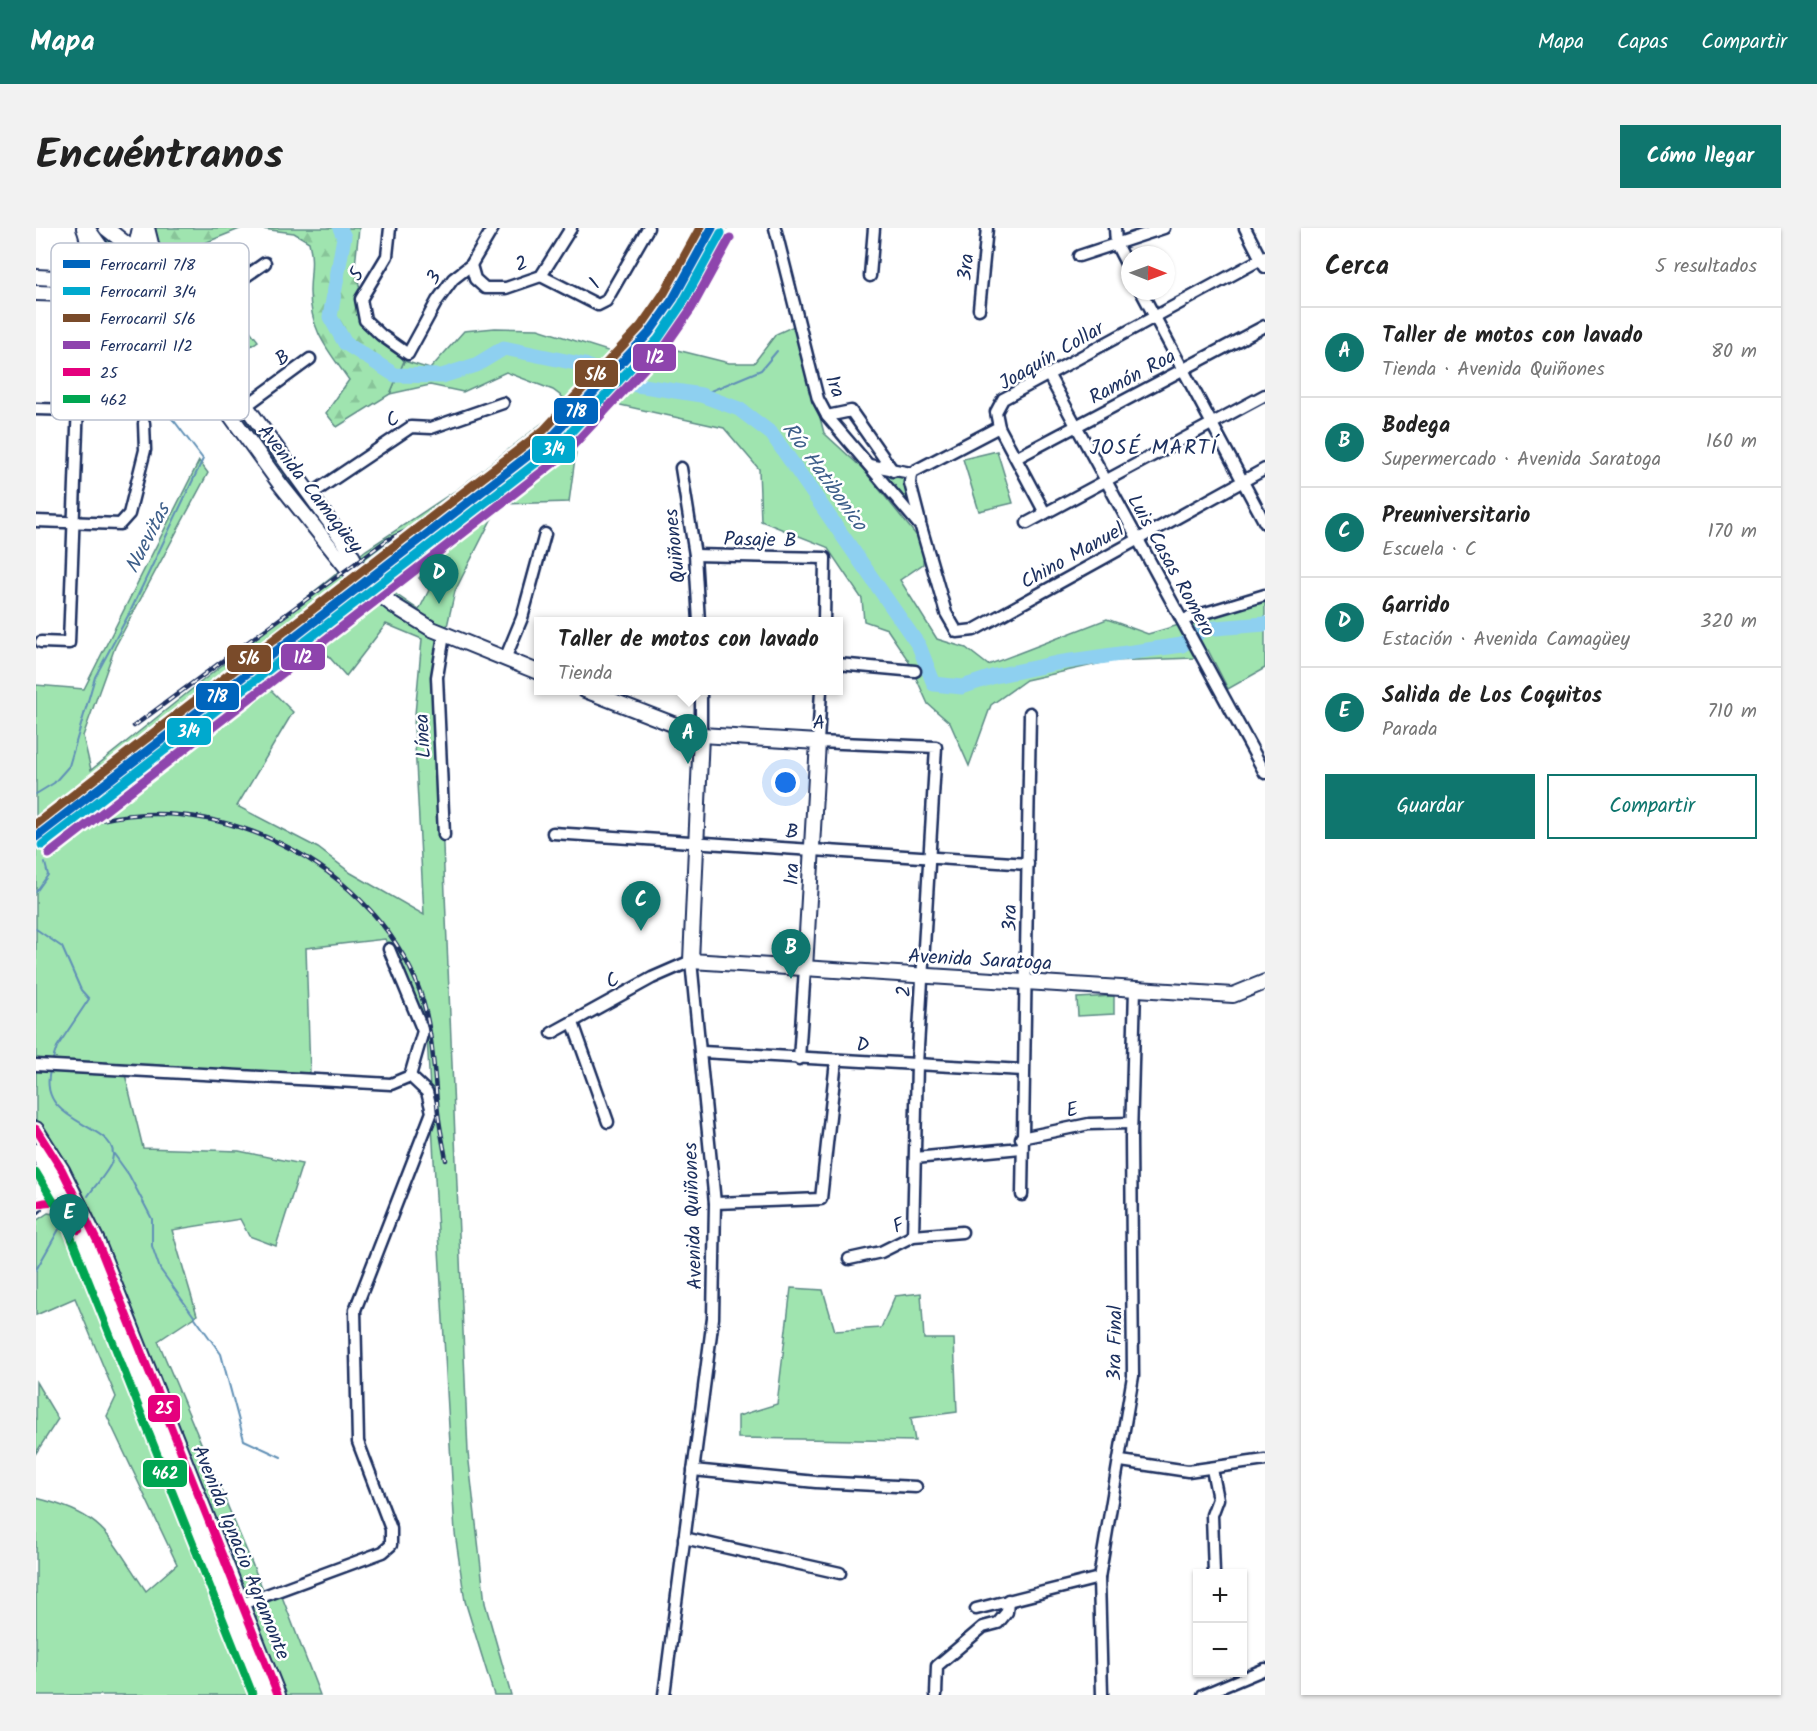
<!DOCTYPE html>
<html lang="es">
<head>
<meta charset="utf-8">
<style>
	body { margin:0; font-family:Kalam,sans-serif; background:#f2f2f2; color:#222 }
	.controls { position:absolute; right:18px; bottom:18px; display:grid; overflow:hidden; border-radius:0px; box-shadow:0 2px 4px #0004 }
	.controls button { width:54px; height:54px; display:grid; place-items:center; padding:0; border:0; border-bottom:2px solid #e0e0e0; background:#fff; color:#222; font:30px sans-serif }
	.compass { position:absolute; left:1085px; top:18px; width:54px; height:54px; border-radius:50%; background:#fff; box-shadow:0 2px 4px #0004; rotate:91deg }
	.you { position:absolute; left:750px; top:555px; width:21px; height:21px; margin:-15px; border:4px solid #fff; border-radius:50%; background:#1a73e8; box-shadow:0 0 0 9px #1a73e833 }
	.badge { display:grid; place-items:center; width:39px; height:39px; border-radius:50%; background:#0f766e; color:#fff; font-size:20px; font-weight:700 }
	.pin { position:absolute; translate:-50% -50px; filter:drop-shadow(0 2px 3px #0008) }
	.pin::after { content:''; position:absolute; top:32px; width:21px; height:18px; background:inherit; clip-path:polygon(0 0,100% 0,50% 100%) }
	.popup { position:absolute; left:498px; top:389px; width:309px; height:78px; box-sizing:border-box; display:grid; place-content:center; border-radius:0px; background:#fff; filter:drop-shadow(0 2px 4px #0005); font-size:20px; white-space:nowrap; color:#767676 }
	.popup b { font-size:22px; color:#222 }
	.popup::after { content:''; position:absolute; left:50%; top:100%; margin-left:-12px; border:12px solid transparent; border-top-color:#fff }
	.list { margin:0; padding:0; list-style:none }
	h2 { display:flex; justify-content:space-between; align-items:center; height:78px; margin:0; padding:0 24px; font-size:26px }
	h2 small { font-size:20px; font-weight:400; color:#767676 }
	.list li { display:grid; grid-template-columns:39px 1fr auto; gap:18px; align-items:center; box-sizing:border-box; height:90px; padding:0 24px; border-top:2px solid #e0e0e0 }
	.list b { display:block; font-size:22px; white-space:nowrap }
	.list p { margin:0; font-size:20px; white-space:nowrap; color:#767676 }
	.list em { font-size:20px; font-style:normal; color:#767676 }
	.actions { display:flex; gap:12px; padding:18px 24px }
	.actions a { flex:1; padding:14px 0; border:2px solid #0f766e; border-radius:0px; text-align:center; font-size:21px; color:#0f766e }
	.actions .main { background:#0f766e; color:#fff }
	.map { position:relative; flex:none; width:1229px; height:1467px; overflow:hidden; border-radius:0px }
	header { display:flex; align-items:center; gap:36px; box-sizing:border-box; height:84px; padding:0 30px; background:#0f766e; color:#fff }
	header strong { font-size:28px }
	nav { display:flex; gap:33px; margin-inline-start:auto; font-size:21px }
	.intro { display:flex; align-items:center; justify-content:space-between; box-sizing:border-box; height:144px; padding:0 36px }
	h1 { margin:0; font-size:42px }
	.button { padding:15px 27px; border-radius:0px; background:#0f766e; color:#fff; font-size:21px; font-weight:700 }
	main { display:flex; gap:36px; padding:0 36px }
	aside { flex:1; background:#fff; border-radius:0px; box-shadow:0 2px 4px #0004 }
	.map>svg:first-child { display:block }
	.green { fill:#9fe4af; stroke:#5d8a86; stroke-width:1.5; fill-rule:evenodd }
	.forest { fill:url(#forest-firs); stroke:#5d8a86; stroke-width:1.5 }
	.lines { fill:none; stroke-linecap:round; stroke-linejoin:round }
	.stream { stroke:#6090b6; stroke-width:2 }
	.river { stroke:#8ed0f0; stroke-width:15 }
	.minor-casing { stroke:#1b2f5e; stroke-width:15 }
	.major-casing { stroke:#1b2f5e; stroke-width:18 }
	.minor { stroke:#fff; stroke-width:10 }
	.major { stroke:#fff; stroke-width:14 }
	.rail-casing { stroke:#1b2f5e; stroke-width:4.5 }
	.rail { stroke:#fff; stroke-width:2; stroke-dasharray:7; stroke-linecap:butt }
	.bus-1-casing { stroke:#fff; stroke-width:12 }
	.bus-2-casing { stroke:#fff; stroke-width:12 }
	.bus-1 { stroke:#e5007d; stroke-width:8 }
	.bus-2 { stroke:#00a651; stroke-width:8 }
	.rail-1-casing { stroke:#fff; stroke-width:14 }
	.rail-2-casing { stroke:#fff; stroke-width:14 }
	.rail-3-casing { stroke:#fff; stroke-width:14 }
	.rail-4-casing { stroke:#fff; stroke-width:14 }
	.rail-1 { stroke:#0065bd; stroke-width:9 }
	.rail-2 { stroke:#00a9ce; stroke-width:9 }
	.rail-3 { stroke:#7a4b2a; stroke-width:9 }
	.rail-4 { stroke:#8e44ad; stroke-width:9 }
	.labels { text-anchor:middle; stroke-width:5; stroke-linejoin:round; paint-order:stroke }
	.street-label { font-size:20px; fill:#1b2f5e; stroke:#fff }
	.neighbourhood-label { font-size:21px; letter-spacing:1.5px; fill:#1b2f5e; stroke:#fff }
	.water-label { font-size:21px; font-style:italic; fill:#3e5f8a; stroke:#fff }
	.key { fill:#fff; stroke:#bbc1cf; stroke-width:1.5 }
	.key-label { font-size:16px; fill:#1b2f5e }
	.line-badge { stroke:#fff; stroke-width:2 }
	.badge-label { font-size:16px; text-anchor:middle; font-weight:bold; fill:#fff }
</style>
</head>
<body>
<header>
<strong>Mapa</strong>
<nav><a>Mapa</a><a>Capas</a><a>Compartir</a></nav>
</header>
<div class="intro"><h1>Encuéntranos</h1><a class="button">Cómo llegar</a></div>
<main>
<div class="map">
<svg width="1229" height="1467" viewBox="0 0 1229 1467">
	<defs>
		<pattern id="forest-firs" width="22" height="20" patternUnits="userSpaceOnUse" patternTransform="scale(1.5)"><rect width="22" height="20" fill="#9fe4af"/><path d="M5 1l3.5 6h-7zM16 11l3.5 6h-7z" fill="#88c499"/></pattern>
	</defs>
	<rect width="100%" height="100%" fill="#fff"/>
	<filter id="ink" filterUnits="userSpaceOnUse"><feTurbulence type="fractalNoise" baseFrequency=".0167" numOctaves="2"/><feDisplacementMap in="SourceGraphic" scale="12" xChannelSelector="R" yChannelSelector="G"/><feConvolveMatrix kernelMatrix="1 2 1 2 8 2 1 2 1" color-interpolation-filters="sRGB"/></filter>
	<g filter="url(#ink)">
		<!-- green -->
		<g class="green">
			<polygon points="58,0 61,0 87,23 78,30 68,10"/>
			<path d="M660 0H691L625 118 693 135H718L740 106 760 97 788 205 827 241 888 317 887 336 864 352 901 411 930 420 952 437 1071 391 1112 406 1229 372V440L1192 461 1172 422 1158 430 1075 433 990 452 955 477 933 538 914 495 892 476 872 432 851 401 828 393 826 371 791 319 725 293 723 241 688 200 580 176 543 201 533 274 466 276 455 292 419 363 400 447 432 1225 449 1375 475 1467H458L429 1373 419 1305 391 808 349 711 270 720 274 845 87 838 107 920 203 923 266 936 240 1018 213 1008 204 991 136 1002 161 1087 122 1113 231 1371 245 1366 284 1467H249L45 961 0 894V457L48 461 163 233 172 245 79 419 47 508 55 542 330 322 419 263 533 174 517 162 470 144 427 164 394 157 354 166 368 133 394 141 428 103 459 100 502 101 578 125 620 72ZM421 292 429 302 383 350 393 362 383 382 361 367 346 352ZM350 396 386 411 378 497 388 687 315 645 282 620 201 578 257 484 221 448 273 406 310 448Z"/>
			<polygon points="56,12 69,37 64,41 40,47"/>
			<circle cx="100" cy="45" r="15"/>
			<polygon points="74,49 80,63 0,60 0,54 54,56"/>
			<polygon points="122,65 298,309 291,312 116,71"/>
			<polygon points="212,100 222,113 186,138 177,124"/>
			<polygon points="961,223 977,275 943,283 927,231"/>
			<polygon points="844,244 869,250 878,283"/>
			<polygon points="1078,768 1078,786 1042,788 1041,770"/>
			<path d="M12 985 23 987 213 1467H0V1270C70 1287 72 1308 110 1363L141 1336 71 1188 80 1169 39 1070 0 1087V993Z"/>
			<polygon points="755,1060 787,1062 799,1103 845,1100 859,1068 885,1065 888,1111 918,1111 921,1184 875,1190 879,1213 702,1210 702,1188 741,1176"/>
			<polygon points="0,1154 22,1191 0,1225"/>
		</g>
		<!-- forest -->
		<g class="forest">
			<polygon points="117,0 206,0 129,31"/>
			<path d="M218 0H323L319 38 324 61 323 93 362 125 368 133 354 166 301 199 290 185 313 152C292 122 274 103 274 64 274 45 278 34 273 14L258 5Z"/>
		</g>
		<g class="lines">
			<!-- stream -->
			<g class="stream">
				<polyline points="665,167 725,142 741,123"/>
				<polyline points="0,566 18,555 33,538 59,449 94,384 167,231 139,194 74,123 73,93 69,77"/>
				<polyline points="0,664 12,647 9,635"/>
				<polyline points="0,701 26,719 45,762 53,771 21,819 16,834"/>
				<path d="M14 843C0 899 88 895 76 933 72 945 59 957 52 968"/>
				<polyline points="78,926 93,947 116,991 116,1018 124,1041 185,1126 208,1212 245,1229"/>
				<polyline points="0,1042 26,996"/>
			</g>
			<!-- river -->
			<polyline class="river" points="304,0 308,9 294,89 309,115 359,147 406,148 440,137 468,120 549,137 582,154 665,167 703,181 736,206 883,418 898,456 926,459 959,448 1021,435 1146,417 1168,401 1229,396"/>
			<defs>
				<g id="minor">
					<polyline points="354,0 351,28 325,71 329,92 345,107 372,126 401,73 417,51 435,37 457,0"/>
					<polyline points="739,0 782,171 791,188 885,299 910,385 921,404 938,402 1229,241"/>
					<polyline points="1079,0 1080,16 1094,43"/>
					<polyline points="1209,0 1229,39"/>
					<polyline points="1043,28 1128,0"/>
					<polyline points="435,37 439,51 449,60 470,60 505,48 535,0"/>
					<polyline points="505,48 562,77 570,73 612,0"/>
					<polyline points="834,48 838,0"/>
					<polyline points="1105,63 1229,295"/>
					<polyline points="943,81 951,0"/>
					<polyline points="147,92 229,35"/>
					<polyline points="1012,146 1229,545"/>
					<polyline points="210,178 274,131"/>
					<polyline points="0,181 42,182"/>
					<polyline points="791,188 815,183 857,243"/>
					<polyline points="963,199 1009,285"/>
					<polyline points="980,230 1229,98"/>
					<polyline points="833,237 875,245 963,199 960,184 967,171 1229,29"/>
					<polyline points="645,240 659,327 663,394"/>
					<polyline points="875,245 874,255 884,294"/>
					<polyline points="274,267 375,199 395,200 467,175"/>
					<polyline points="0,293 84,296 93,286 109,222 108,195"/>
					<polyline points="991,295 1229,167"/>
					<polyline points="659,327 789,330 788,394"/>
					<polyline points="1146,392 1229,367"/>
					<polyline points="408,407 401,449 408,607"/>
					<polyline points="5,414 33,415 46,67"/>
					<polyline points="469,431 486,390 509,306"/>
					<polyline points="802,436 879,443"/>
					<polyline points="665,462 665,507"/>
					<polyline points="785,462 782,514 900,519 881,836 877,1008"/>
					<polyline points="517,605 992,636"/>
					<polyline points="353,721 387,803 374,848"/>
					<polyline points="537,795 572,894"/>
					<polyline points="516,805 616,750 655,733 679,975 677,1090 628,1467"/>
					<polyline points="666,824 987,842"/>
					<polyline points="763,831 769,740"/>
					<polyline points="0,837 355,856 374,848 391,864 396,884 319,1082 322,1214 355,1301 355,1317 347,1324 206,1376"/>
					<polyline points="985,910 1053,896 1095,895"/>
					<polyline points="879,930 985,920"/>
					<polyline points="0,964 16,942"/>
					<polyline points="986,967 994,485"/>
					<polyline points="679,975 785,971 800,833"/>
					<polyline points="0,979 21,950"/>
					<polyline points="813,1031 845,1024 877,1008 926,1004"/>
					<polyline points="1085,1233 1152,1243 1229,1232"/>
					<polyline points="1176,1241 1182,1271 1176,1287 1178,1346"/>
					<polyline points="657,1242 780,1254 880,1259"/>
					<polyline points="648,1310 804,1345"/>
					<polyline points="940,1381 1063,1350"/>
					<polyline points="900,1467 901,1438 947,1399 962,1395 971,1384 972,1372"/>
					<polyline points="1066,1467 1063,1350 1097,1148 1095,910 1099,760"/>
					<polyline points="1167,1467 1229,1441"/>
				</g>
				<g id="major">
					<polyline points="70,0 99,23 104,0"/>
					<polyline points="111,0 119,32"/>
					<circle cx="102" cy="44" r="21"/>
					<polyline points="123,45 129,66 309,315 328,350"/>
					<path d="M22 48C44 38 59 27 48 0"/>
					<polyline points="0,49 39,51 81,42 51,0"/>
					<polyline points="0,65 87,68 103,66 115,77 244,256 311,340 357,377 396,401 502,444"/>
					<polyline points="549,462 665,507 782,514 769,740"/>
					<polyline points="665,507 655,733 1197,767 1229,754"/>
					<polyline points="0,901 26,942 61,1013 242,1467"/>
					<polyline points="0,923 37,986 228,1467"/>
				</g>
			</defs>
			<!-- minor casing -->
			<use href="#minor" class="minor-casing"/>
			<!-- major casing -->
			<use href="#major" class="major-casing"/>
			<!-- minor -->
			<use href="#minor" class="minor"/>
			<!-- major -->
			<use href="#major" class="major"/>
			<defs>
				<g id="rail">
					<polyline points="98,498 351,312 402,288"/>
					<polyline points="0,603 512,207 609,102 632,68 669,0"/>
					<path d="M0 618C133 539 321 615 380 753 396 792 397 832 401 874 402 893 407 913 410 932"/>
				</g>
			</defs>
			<!-- rail casing -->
			<use href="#rail" class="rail-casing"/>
			<!-- rail -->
			<use href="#rail" class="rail"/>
			<defs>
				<g id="bus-1">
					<polyline points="0,901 26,942 61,1013 242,1467"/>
					<path d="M2 976C26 969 35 981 43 1002"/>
				</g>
				<polyline id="bus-2" points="0,944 28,991 217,1467"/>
			</defs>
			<!-- bus-1 casing -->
			<use href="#bus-1" class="bus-1-casing"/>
			<!-- bus-2 casing -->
			<use href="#bus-2" class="bus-2-casing"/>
			<!-- bus-1 -->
			<use href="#bus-1" class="bus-1"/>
			<!-- bus-2 -->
			<use href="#bus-2" class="bus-2"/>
			<defs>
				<polyline id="rail-1" points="0,609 515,210 613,105 637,71 676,0"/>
				<polyline id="rail-2" points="6,617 522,218 622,111 646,76 685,5"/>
				<polyline id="rail-3" points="0,596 508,202 605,98 628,65 664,0"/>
				<polyline id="rail-4" points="13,626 529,226 630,117 655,81 694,10"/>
			</defs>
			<!-- rail-1 casing -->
			<use href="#rail-1" class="rail-1-casing"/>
			<!-- rail-2 casing -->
			<use href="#rail-2" class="rail-2-casing"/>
			<!-- rail-3 casing -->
			<use href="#rail-3" class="rail-3-casing"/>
			<!-- rail-4 casing -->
			<use href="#rail-4" class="rail-4-casing"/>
			<!-- rail-1 -->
			<use href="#rail-1" class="rail-1"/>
			<!-- rail-2 -->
			<use href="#rail-2" class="rail-2"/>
			<!-- rail-3 -->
			<use href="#rail-3" class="rail-3"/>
			<!-- rail-4 -->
			<use href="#rail-4" class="rail-4"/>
		</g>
	</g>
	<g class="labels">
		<!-- street labels -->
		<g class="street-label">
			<text transform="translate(485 35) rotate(-18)" y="7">2</text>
			<text transform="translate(929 39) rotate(-84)" y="7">3ra</text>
			<text transform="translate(320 46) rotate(-60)" y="7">5</text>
			<text transform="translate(397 49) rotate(-53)" y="7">3</text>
			<text transform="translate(558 55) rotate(-51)" y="7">1</text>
			<text transform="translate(1015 127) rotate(-30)" y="7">Joaquín Collar</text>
			<text transform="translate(246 129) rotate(-36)" y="7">B</text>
			<text transform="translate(1096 148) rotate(-28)" y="7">Ramón Roa</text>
			<text transform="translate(800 158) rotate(70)" y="7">1ra</text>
			<text transform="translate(356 191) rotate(-29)" y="7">C</text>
			<text transform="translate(275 260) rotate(52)" y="7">Avenida Camagüey</text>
			<text transform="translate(724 311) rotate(1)" y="7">Pasaje B</text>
			<text transform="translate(638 318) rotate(-96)" y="7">Quiñones</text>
			<text transform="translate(1036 327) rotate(-29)" y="7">Chino Manuel</text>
			<text transform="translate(1136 337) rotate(61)" y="7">Luis Casas Romero</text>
			<text transform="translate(783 494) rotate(3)" y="7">A</text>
			<text transform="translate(386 508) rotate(-93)" y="7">Línea</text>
			<text transform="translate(756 603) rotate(4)" y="7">B</text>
			<text transform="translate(755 646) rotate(-87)" y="7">1ra</text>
			<text transform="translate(973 690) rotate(-89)" y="7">3ra</text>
			<text transform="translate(944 731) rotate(3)" y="7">Avenida Saratoga</text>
			<text transform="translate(576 752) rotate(-30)" y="7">C</text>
			<text transform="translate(867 763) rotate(-87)" y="7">2</text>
			<text transform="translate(827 816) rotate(2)" y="7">D</text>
			<text transform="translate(1036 881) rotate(-11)" y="7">E</text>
			<text transform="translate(656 988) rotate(-92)" y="7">Avenida Quiñones</text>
			<text transform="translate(862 997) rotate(-23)" y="7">F</text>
			<text transform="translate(1078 1115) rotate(-89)" y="7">3ra Final</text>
			<text transform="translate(206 1324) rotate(68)" y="7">Avenida Ignacio Agramonte</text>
		</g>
		<!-- neighbourhood labels -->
		<g class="neighbourhood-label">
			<text x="1118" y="226">JOSÉ MARTÍ</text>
		</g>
		<!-- water labels -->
		<g class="water-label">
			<text transform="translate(789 248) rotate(54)" y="7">Río Hatibonico</text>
			<text transform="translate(111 310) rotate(-63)" y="7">Nuevitas</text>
		</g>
	</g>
	<!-- legend -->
	<rect x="15" y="15" width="198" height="177" rx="9" class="key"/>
	<rect x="27" y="32" width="27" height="8" fill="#0065bd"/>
	<rect x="27" y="59" width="27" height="8" fill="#00a9ce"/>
	<rect x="27" y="86" width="27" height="8" fill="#7a4b2a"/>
	<rect x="27" y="113" width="27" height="8" fill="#8e44ad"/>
	<rect x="27" y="140" width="27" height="8" fill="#e5007d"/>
	<rect x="27" y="167" width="27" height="8" fill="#00a651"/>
	<g class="key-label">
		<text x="64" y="42">Ferrocarril 7/8</text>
		<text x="64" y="69">Ferrocarril 3/4</text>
		<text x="64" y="96">Ferrocarril 5/6</text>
		<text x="64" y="123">Ferrocarril 1/2</text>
		<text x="64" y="150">25</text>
		<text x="64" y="177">462</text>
	</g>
	<g class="line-badge">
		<rect x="596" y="115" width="45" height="29" rx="6" fill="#8e44ad"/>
		<rect x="538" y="131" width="45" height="29" rx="6" fill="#7a4b2a"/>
		<rect x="517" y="169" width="46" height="28" rx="6" fill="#0065bd"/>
		<rect x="495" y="207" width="45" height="29" rx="6" fill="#00a9ce"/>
		<rect x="244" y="415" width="46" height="28" rx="6" fill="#8e44ad"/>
		<rect x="190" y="416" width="46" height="29" rx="6" fill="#7a4b2a"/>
		<rect x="159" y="454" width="45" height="29" rx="6" fill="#0065bd"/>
		<rect x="130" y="489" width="46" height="29" rx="6" fill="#00a9ce"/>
		<rect x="111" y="1166" width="34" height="29" rx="6" fill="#e5007d"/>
		<rect x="106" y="1231" width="46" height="29" rx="6" fill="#00a651"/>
	</g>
	<g class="badge-label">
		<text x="619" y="135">1/2</text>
		<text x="560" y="152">5/6</text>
		<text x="540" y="189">7/8</text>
		<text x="518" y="227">3/4</text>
		<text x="267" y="435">1/2</text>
		<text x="213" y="436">5/6</text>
		<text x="181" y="474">7/8</text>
		<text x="153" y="509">3/4</text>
		<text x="128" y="1186">25</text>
		<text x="129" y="1251">462</text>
	</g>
</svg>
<div class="controls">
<button>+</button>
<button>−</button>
</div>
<svg class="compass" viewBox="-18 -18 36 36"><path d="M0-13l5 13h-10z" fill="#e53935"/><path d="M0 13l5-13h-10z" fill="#767676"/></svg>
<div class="you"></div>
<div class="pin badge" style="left:652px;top:536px">A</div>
<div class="popup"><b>Taller de motos con lavado</b>Tienda</div>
<div class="pin badge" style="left:755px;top:751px">B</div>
<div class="pin badge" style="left:605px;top:703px">C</div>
<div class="pin badge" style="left:403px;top:376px">D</div>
<div class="pin badge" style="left:33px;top:1016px">E</div>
</div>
<aside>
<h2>Cerca<small>5 resultados</small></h2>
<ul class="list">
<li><span class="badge">A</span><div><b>Taller de motos con lavado</b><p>Tienda · Avenida Quiñones</p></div><em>80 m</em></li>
<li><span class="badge">B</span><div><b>Bodega</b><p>Supermercado · Avenida Saratoga</p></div><em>160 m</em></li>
<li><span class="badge">C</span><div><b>Preuniversitario</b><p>Escuela · C</p></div><em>170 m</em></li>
<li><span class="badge">D</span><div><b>Garrido</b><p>Estación · Avenida Camagüey</p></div><em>320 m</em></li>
<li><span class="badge">E</span><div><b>Salida de Los Coquitos</b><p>Parada</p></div><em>710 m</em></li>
</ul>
<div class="actions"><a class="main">Guardar</a><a>Compartir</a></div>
</aside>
</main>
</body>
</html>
